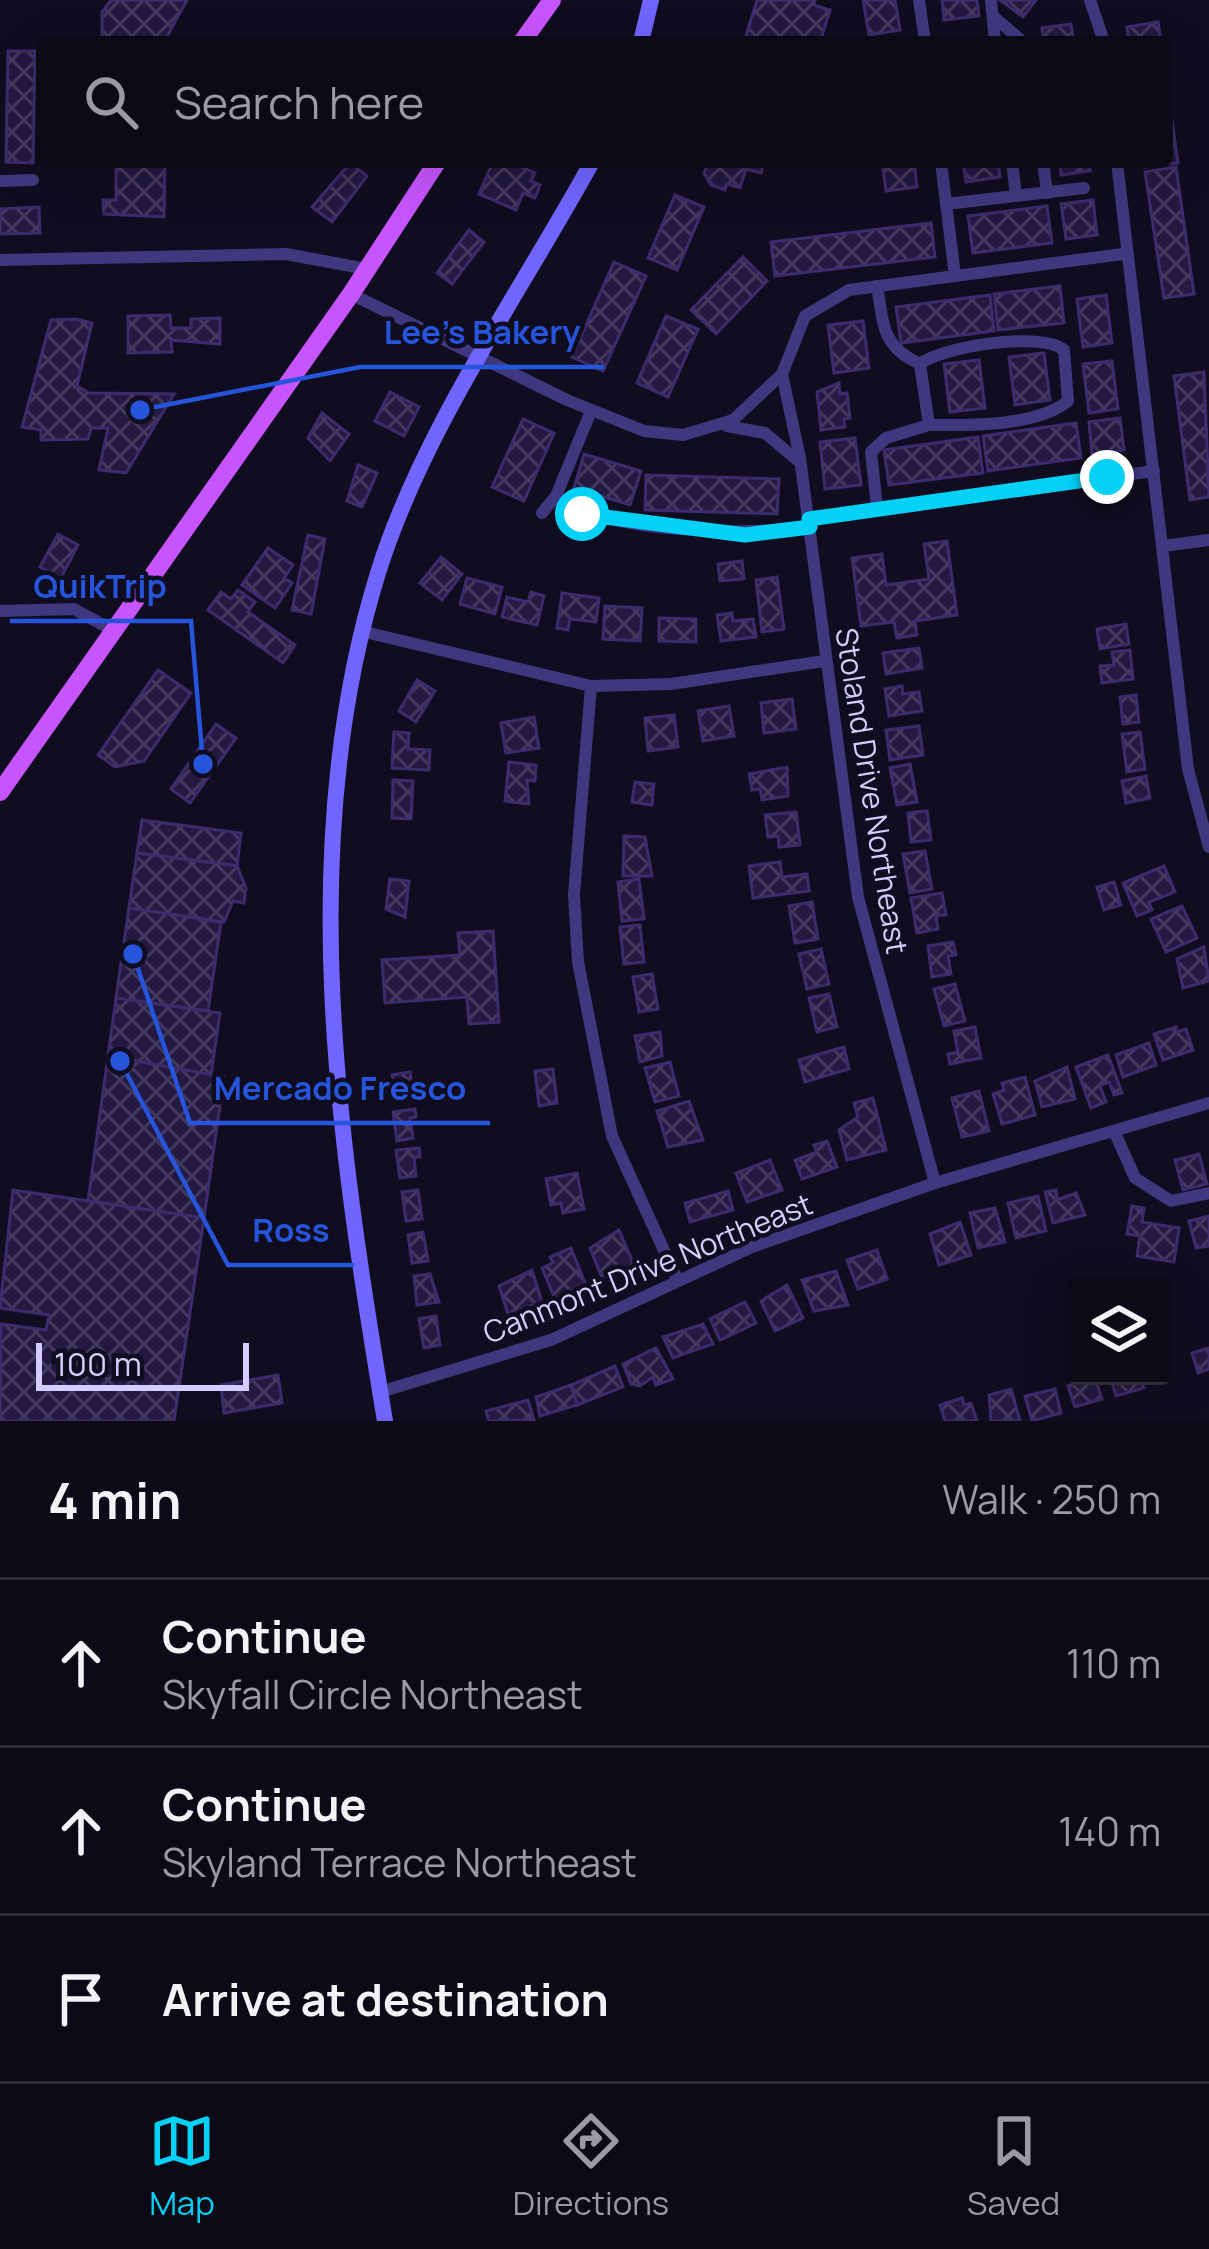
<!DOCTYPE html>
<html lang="en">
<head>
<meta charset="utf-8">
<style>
	body { margin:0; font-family:Manrope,sans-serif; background:#1b1825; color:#f1f3f6 }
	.controls { position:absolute; right:36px; bottom:36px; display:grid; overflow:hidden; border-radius:12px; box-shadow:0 12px 48px #0002 }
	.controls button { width:108px; height:108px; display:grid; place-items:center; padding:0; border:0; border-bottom:3px solid #2d2b37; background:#0d0a18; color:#f1f3f6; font:60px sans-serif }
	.scale { position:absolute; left:36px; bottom:30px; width:213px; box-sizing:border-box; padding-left:12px; border:6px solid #d5cdfe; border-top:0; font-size:33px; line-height:42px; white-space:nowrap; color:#d5cdfe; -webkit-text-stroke:9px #110d20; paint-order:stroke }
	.stop { position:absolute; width:36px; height:36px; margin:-27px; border:9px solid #03d1f5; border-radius:50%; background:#fff }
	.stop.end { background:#03d1f5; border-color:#fff; box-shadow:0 3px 12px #0008 }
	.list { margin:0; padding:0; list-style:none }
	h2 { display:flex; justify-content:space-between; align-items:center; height:156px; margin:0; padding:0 48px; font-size:51px }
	h2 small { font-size:39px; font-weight:400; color:#9a9aa2 }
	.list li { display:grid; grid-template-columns:78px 1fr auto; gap:36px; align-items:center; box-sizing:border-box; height:168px; padding:0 48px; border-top:3px solid #2d2b37 }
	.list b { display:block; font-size:45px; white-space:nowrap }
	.list p { margin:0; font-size:39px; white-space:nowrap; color:#9a9aa2 }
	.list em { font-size:39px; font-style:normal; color:#9a9aa2 }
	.icon { flex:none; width:66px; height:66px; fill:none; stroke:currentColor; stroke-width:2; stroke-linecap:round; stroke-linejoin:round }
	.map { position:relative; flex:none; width:1209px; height:1421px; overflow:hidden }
	.search { position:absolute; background:#0d0a18; box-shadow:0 12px 48px #0002; left:36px; right:36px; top:36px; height:132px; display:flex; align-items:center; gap:30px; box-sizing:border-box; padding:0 42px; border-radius:12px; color:#9a9aa2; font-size:45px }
	.sheet { height:660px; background:#0d0a18 }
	nav { display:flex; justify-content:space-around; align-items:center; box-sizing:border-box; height:168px; border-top:3px solid #2d2b37; background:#0d0a18; font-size:33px; color:#9a9aa2 }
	nav a { display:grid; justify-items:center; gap:6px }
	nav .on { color:#03d1f5 }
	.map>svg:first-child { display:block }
	.building { fill:url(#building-cross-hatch); stroke:#3c2c6d; stroke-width:3 }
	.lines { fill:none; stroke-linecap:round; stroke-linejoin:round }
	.minor { stroke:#3f387f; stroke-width:12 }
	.secondary { stroke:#7065fd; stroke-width:16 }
	.primary { stroke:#c755fd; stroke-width:18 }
	.route { stroke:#03d1f5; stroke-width:15 }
	.labels { text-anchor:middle; stroke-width:9; stroke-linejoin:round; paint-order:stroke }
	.street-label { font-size:30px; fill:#d5cdfe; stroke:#110d20 }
	.leader { fill:none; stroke:#2654da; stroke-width:4.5 }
	.callout-dot { fill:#2654da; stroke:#110d20; stroke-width:4.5 }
	.callout-label { font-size:33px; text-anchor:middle; font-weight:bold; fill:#2654da; stroke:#110d20; stroke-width:9; stroke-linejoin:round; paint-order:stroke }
</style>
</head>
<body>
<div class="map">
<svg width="1209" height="1421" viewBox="0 0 1209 1421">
	<defs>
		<pattern id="building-cross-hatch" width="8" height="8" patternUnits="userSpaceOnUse" patternTransform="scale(3)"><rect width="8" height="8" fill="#231941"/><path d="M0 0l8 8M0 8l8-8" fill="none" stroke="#42395e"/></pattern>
	</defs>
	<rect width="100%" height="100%" fill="#110d20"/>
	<!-- building -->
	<g class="building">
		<polygon points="111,0 187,0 164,42 102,42 102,12"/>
		<polygon points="757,0 815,0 814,5 830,10 820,42 744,42"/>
		<polygon points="863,0 895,0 900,30 869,35"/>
		<polygon points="942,0 977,0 979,16 944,20"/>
		<polygon points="1000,0 1036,0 1023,17"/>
		<polygon points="1158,22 1161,42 1129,42 1127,27"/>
		<polygon points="1071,24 1074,42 1044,42 1042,28"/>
		<polygon points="8,51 35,51 33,163 6,162"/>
		<polygon points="1167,84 1178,163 1145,167 1145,162 1167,162"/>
		<polygon points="116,162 165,162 164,217 104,214 103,200 116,200"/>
		<polygon points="493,162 510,162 535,173 531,181 540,185 535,198 523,193 516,210 479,194"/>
		<polygon points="708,162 764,162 761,173 746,169 740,188 727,184 725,190 711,185 704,173"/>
		<polygon points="882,162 914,162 917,187 886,191"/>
		<polygon points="963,162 998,162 1000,177 966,182"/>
		<polygon points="1060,162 1089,162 1090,171 1061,175"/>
		<polygon points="350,163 367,176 332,222 312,207"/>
		<polygon points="1176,167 1194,294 1164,298 1145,172"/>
		<polygon points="675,195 704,207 677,270 648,258"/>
		<polygon points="1093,200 1097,235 1066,239 1061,204"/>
		<polygon points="1047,206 1052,243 973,253 968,216"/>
		<polygon points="39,207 40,233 0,234 0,209"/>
		<polygon points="931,223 935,257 775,276 771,242"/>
		<polygon points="469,230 484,242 452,284 437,273"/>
		<polygon points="743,257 767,281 716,334 691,310"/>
		<polygon points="614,262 646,276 603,371 572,357"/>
		<polygon points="1060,286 1064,323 998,330 994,294"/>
		<polygon points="990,295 994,331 901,343 896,307"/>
		<polygon points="1106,295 1112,343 1083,347 1077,299"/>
		<polygon points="170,315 171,328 191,328 191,319 220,318 220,344 171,340 172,352 128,353 128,316"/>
		<polygon points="666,316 698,329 668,397 637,383"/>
		<polygon points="76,319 92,323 77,386 89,393 174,394 126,473 99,470 108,428 91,428 88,439 41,440 41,430 22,427 51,320"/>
		<polygon points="863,321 869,368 834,373 828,325"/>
		<polygon points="1044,353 1050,400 1015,405 1009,357"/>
		<polygon points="979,360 985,408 950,412 944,364"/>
		<polygon points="1112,361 1118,409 1089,413 1083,364"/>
		<polygon points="1204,372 1209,497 1190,500 1174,376"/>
		<polygon points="839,383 840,394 847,393 850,418 844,419 845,427 821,430 817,392"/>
		<polygon points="390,392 419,407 404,436 375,421"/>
		<polygon points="322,413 349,434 330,461 308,438"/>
		<polygon points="1120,418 1124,450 1092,454 1089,422"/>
		<polygon points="523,419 554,433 524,501 492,487"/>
		<polygon points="1076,423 1081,458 988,471 983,436"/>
		<polygon points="978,437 983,473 889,485 884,450"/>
		<polygon points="855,438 861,485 825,489 820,442"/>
		<polygon points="584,454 641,471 630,505 574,488"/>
		<polygon points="358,465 377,473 362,507 347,501"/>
		<polygon points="646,475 779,479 777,514 645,510"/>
		<polygon points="58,534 78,545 61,578 40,567"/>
		<polygon points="308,535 325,539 311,614 292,610"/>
		<polygon points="947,541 957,615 915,621 917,635 897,638 894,622 861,626 852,558 882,554 886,585 929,579 924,544"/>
		<polygon points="268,548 293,565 284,578 292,583 275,608 242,585"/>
		<polygon points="441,557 462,574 442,600 420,583"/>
		<polygon points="742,561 744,579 720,581 718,564"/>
		<polygon points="777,577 784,629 762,632 756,580"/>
		<polygon points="467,578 502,587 495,614 460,604"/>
		<polygon points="238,590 255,602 248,612 295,645 283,663 208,610 221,592 231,599"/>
		<polygon points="531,592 544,596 537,625 502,617 507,597 528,602"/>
		<polygon points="562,593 599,598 596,622 570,619 568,630 557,628"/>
		<polygon points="605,606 642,608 640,641 603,639"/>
		<polygon points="732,613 733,621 753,619 756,637 721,641 717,615"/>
		<polygon points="659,618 696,619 696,642 659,641"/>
		<polygon points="1126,624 1129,644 1100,649 1097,629"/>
		<polygon points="919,648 922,668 886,674 883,653"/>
		<polygon points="1130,650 1133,679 1102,683 1100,666 1114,665 1112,652"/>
		<polygon points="158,670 191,693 144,761 115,767 98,755"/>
		<polygon points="417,680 435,691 416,722 399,711"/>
		<polygon points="902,686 903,694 919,692 922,711 889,716 885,689"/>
		<polygon points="1136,695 1139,722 1123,724 1120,697"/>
		<polygon points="792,699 796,729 764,733 761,703"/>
		<polygon points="729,706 734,736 703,741 698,711"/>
		<polygon points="674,715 678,747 648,751 645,718"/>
		<polygon points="534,717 539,748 506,753 501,723"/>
		<polygon points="216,724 236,738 190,803 171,789"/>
		<polygon points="919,726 923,755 890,760 886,730"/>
		<polygon points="394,732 409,733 408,749 430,750 429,770 392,768"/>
		<polygon points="1140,732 1145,769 1127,772 1122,734"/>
		<polygon points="509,762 536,765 535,781 527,780 529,804 505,801"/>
		<polygon points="910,764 917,802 897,805 890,768"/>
		<polygon points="787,767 788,796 762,800 760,789 752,790 749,774"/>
		<polygon points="1146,776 1150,798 1126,803 1122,781"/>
		<polygon points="393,780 413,781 411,819 392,818"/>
		<polygon points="635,782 654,784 652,805 632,802"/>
		<polygon points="927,811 931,840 911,842 908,813"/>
		<polygon points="796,812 800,845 779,847 778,836 768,837 765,815"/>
		<polygon points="142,820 241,833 237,866 137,853"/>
		<polygon points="624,836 645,837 652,876 623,876"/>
		<polygon points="925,851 932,889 910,893 903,854"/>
		<polygon points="137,853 237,866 246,888 244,903 233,901 224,922 129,908"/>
		<polygon points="780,862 782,877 807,874 809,891 753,898 749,866"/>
		<polygon points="1164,866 1175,892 1149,902 1152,910 1137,916 1123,883"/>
		<polygon points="390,879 409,881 405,917 386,909"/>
		<polygon points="639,879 644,919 622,921 618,882"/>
		<polygon points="1114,882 1121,905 1104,910 1097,887"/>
		<polygon points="942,893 946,915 936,916 938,929 917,933 911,898"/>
		<polygon points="812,902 818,939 795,943 789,906"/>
		<polygon points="1182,906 1197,938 1166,952 1151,919"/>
		<polygon points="129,908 221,922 208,1011 116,998"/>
		<polygon points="640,925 644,962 624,964 620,927"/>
		<polygon points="493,931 499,1022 469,1024 467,997 385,1003 382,960 460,955 458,933"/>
		<polygon points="953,942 956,955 948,956 951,974 932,977 928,946"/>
		<polygon points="1204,947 1209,981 1183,988 1177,959"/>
		<polygon points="821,949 829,984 807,989 799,954"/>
		<polygon points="652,974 658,1009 639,1012 633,977"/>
		<polygon points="955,984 965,1021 944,1026 934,989"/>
		<polygon points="829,994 837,1027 817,1032 809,998"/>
		<polygon points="116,998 220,1013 211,1075 108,1056"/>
		<polygon points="975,1027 981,1058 950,1064 948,1054 958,1052 954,1031"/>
		<polygon points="1176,1027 1177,1032 1186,1029 1193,1050 1163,1060 1154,1034"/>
		<polygon points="660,1032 662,1056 640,1062 635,1036"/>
		<polygon points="1149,1043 1156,1065 1123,1077 1116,1055"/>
		<polygon points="844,1047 849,1069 805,1082 799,1060"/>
		<polygon points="1108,1055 1122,1093 1114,1095 1109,1082 1100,1086 1106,1102 1091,1108 1076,1067"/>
		<polygon points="108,1056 224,1077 204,1218 88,1201"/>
		<polygon points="670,1062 679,1096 655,1102 645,1068"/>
		<polygon points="1067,1067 1075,1099 1042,1107 1035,1081"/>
		<polygon points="553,1069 557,1103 539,1106 535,1071"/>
		<polygon points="410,1072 414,1095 396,1097 392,1075"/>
		<polygon points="1025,1077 1035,1115 1002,1124 993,1094 1004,1090 1002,1083"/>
		<polygon points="979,1091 989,1131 962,1137 952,1098"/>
		<polygon points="873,1098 886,1150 847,1160 839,1130 858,1117 854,1103"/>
		<polygon points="689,1101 703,1140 668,1147 657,1111"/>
		<polygon points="415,1109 416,1117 410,1118 413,1138 397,1141 393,1112"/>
		<polygon points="827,1141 837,1167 802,1179 795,1160 817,1152 814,1145"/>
		<polygon points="419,1148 420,1157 414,1157 416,1176 400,1178 396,1150"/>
		<polygon points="1199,1154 1207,1184 1183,1190 1175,1160"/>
		<polygon points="770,1160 782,1190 747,1202 736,1173"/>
		<polygon points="577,1173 584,1209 563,1213 561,1203 551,1205 546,1179"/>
		<polygon points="13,1190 204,1218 174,1421 0,1421 1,1324 46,1330 49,1315 0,1308"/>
		<polygon points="418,1190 422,1219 406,1221 402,1192"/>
		<polygon points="1056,1190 1057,1200 1076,1193 1085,1215 1053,1223 1045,1192"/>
		<polygon points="728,1191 733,1210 690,1222 685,1203"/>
		<polygon points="1038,1196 1046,1231 1016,1238 1008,1203"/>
		<polygon points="1132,1206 1144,1208 1142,1222 1179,1228 1174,1262 1137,1256 1140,1236 1127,1234"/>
		<polygon points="995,1208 1005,1242 978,1248 970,1213"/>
		<polygon points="1209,1216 1209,1246 1196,1248 1189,1221"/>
		<polygon points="960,1222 971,1255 939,1265 930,1234"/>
		<polygon points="619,1230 634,1265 602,1278 590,1248"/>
		<polygon points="423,1232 428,1261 412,1263 408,1235"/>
		<polygon points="571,1248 585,1283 555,1299 542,1268 553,1263 550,1257"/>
		<polygon points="877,1250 887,1279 858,1289 847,1260"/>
		<polygon points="532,1270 542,1302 508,1314 499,1286"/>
		<polygon points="836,1271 848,1305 814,1311 802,1280"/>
		<polygon points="430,1274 439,1302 417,1305 414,1276"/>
		<polygon points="787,1285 803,1318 775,1331 761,1301"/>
		<polygon points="745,1302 756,1323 720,1340 710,1319"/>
		<polygon points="436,1316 440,1345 424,1348 419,1319"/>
		<polygon points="703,1324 713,1344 673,1358 663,1337"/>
		<polygon points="656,1348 673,1379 656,1385 653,1377 640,1386 631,1384 623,1364"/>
		<polygon points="1209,1348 1209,1369 1198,1373 1192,1353"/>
		<polygon points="615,1366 623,1387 577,1405 571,1385"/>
		<polygon points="278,1375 282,1403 224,1413 221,1385"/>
		<polygon points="1110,1376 1140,1376 1144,1388 1116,1396"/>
		<polygon points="1095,1378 1102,1399 1075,1407 1068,1386"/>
		<polygon points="571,1385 577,1405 540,1416 536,1397"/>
		<polygon points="1011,1389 1020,1421 991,1421 989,1395"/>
		<polygon points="1055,1389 1061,1413 1032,1421 1025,1396"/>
		<polygon points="962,1398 964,1405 971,1403 977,1421 945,1421 940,1405"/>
		<polygon points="528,1400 534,1420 489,1421 486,1411"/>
	</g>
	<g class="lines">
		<!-- minor -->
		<g class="minor">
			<polyline points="919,0 925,42"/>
			<polyline points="991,0 995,42"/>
			<polyline points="1090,0 1104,42"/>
			<polyline points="994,17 1023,42"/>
			<polyline points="941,162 955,276"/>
			<polyline points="1012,162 1016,195"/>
			<polyline points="1043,162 1047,193"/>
			<polyline points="1117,162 1188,769 1209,847"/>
			<polyline points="0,181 33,180"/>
			<polyline points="946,204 1084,188"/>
			<polyline points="0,260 286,254 367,269"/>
			<polyline points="351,294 567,400 644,431 683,435 733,420 782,374"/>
			<path d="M920 364C944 346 1041 331 1064 350L1068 401C1036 427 969 425 929 425"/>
			<path d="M591 411 556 496C609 535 744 535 810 527"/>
			<polyline points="727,426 765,433 797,460"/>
			<path d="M877 507 871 452 886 438 929 425 920 364C881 346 884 325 877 286"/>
			<polyline points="542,513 556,496"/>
			<polyline points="809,519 1154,471"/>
			<polyline points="1163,546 1209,540"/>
			<polyline points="0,611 74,609 114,631"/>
			<polyline points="365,632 591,686 671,684 824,661"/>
			<polyline points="591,686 574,895 578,962 612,1136 678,1281"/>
			<polyline points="1115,1133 1135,1178 1171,1201 1209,1193"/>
			<polyline points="935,1183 858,897 800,458 782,374 805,316 849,290 1123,254"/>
			<polyline points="380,1392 551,1340 752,1247 935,1183 1209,1103"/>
		</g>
		<!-- secondary -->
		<g class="secondary">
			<polyline points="641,42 651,0"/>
			<path d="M385 1421C339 1144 293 847 378 573 422 431 520 293 592 162"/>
		</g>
		<!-- primary -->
		<g class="primary">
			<polyline points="522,42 552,0"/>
			<polyline points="0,792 351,294 437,162"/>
		</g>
	</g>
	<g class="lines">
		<!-- route -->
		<polyline class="route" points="582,514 745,535 810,527 809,519 1107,477"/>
	</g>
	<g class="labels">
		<!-- street labels -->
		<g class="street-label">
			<text transform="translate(871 791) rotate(81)" y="10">Stoland Drive Northeast</text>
			<text transform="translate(648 1269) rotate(-22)" y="10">Canmont Drive Northeast</text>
		</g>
	</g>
	<!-- callouts -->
	<path class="leader" d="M140 410L360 367H604M203 764L191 621H10M133 954L190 1123H490M120 1061L228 1265H354"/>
	<g class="callout-dot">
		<circle cx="140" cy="410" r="12"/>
		<circle cx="203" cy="764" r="12"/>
		<circle cx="133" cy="954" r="12"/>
		<circle cx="120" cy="1061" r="12"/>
	</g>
	<g class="callout-label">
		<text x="482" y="344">Lee's Bakery</text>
		<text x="100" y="598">QuikTrip</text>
		<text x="340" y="1100">Mercado Fresco</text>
		<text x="291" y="1242">Ross</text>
	</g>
</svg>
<div class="controls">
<button><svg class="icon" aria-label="layers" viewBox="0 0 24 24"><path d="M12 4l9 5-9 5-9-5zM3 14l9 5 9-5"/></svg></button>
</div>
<div class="scale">100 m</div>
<div class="stop" style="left:582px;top:514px"></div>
<div class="stop end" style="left:1107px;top:477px"></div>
<div class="search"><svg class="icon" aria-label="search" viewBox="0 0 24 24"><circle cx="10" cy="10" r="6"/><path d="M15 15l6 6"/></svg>Search here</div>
</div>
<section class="sheet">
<h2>4 min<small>Walk · 250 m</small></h2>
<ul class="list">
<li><svg class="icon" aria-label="ahead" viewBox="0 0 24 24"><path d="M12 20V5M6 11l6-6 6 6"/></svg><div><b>Continue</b><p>Skyfall Circle Northeast</p></div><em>110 m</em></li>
<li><svg class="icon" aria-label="ahead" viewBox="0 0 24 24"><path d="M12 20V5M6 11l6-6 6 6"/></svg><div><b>Continue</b><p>Skyland Terrace Northeast</p></div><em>140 m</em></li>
<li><svg class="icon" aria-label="arrive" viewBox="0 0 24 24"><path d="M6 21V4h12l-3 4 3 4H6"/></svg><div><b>Arrive at destination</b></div></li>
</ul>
</section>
<nav>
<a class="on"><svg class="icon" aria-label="map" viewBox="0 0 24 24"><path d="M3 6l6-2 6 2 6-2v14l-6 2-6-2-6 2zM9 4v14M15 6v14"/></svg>Map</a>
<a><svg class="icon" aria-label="directions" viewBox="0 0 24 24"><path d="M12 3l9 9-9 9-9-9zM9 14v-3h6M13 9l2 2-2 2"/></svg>Directions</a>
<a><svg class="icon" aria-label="saved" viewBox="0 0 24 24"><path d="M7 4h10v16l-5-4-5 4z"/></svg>Saved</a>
</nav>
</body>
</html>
